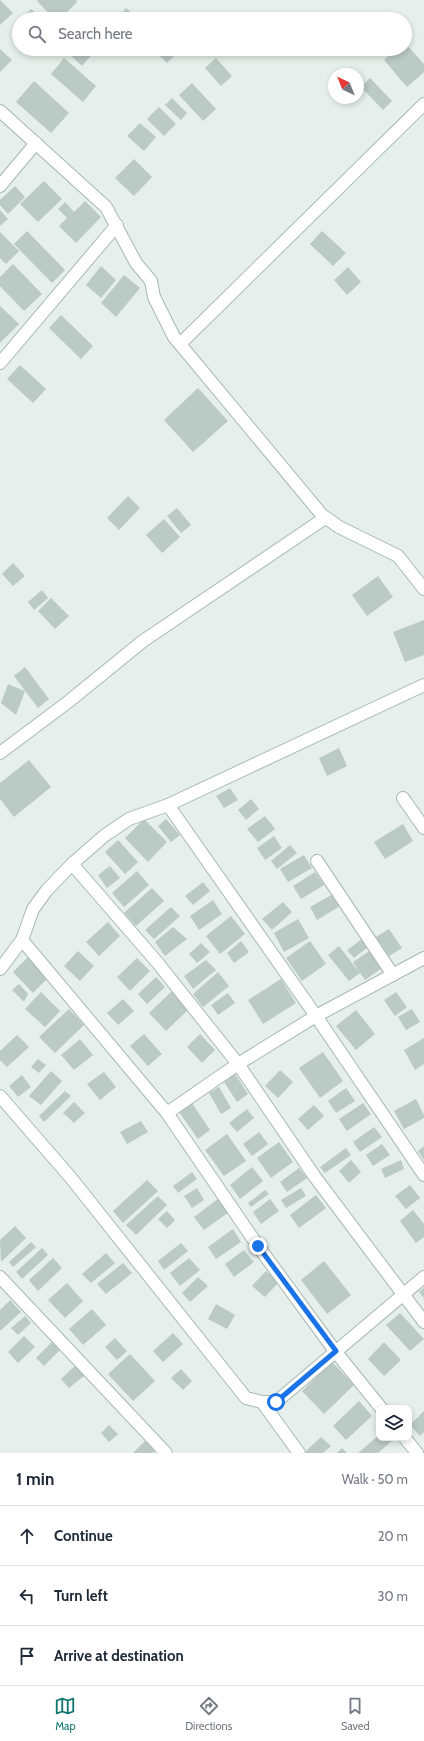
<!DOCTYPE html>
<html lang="en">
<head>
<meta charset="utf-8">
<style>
	body { margin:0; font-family:Cabin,sans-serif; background:#f6f6f7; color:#1f2937 }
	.controls { position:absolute; right:12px; bottom:12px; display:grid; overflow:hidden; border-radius:8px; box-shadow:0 2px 6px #0003 }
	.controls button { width:36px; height:36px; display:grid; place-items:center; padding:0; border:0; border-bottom:1px solid #e0e1e3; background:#fff; color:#1f2937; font:20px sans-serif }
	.compass { position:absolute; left:328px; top:68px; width:36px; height:36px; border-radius:50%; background:#fff; box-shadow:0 2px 6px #0003; rotate:317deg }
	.stop { position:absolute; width:12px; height:12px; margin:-9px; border:3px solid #1a73e8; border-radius:50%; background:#fff }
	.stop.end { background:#1a73e8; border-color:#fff; box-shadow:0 1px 4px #0008 }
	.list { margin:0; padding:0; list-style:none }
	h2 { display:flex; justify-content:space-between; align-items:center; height:52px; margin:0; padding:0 16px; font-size:17px }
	h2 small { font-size:13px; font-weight:400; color:#747a83 }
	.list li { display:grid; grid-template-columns:26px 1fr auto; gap:12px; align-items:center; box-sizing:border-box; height:60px; padding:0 16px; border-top:1px solid #e0e1e3 }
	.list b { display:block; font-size:15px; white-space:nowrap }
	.list em { font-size:13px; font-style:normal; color:#747a83 }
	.icon { flex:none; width:22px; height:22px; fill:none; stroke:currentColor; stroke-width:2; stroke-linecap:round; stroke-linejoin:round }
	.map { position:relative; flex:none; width:424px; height:1453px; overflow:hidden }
	.search { position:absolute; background:#fff; box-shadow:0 2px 6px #0003; left:12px; right:12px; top:12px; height:44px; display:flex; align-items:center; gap:10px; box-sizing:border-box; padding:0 14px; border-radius:22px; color:#747a83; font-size:15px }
	.sheet { height:232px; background:#fff }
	nav { display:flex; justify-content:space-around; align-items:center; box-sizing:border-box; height:56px; border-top:1px solid #e0e1e3; background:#fff; font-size:11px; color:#747a83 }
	nav a { display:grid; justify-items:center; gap:2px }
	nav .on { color:#0f766e }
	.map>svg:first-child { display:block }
	.building { fill:#bbcac4 }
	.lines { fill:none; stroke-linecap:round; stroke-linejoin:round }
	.minor-casing { stroke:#a8b8b2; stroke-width:14 }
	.minor { stroke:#fff; stroke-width:12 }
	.route { stroke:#1a73e8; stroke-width:5 }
</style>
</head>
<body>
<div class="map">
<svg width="424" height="1453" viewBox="0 0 424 1453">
	<rect width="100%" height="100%" fill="#e6efeb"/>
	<!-- building -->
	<g class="building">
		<polygon points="0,0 13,13 0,25"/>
		<polygon points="38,0 76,0 77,2 60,19 54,19 37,1"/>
		<polygon points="126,8 139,19 117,19"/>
		<polygon points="31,9 43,19 22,19"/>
		<polygon points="405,43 424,64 424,72 407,87 384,60 396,49 405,49"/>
		<polygon points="0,49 12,60 0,72"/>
		<polygon points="76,49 95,49 96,50 82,66 70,55"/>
		<polygon points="153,49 181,49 167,63"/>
		<polygon points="64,58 96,86 83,102 51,74"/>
		<polygon points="216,58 232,76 221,86 205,68"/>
		<polygon points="370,78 392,101 383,110 361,87"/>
		<polygon points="34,81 69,113 51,133 16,102"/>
		<polygon points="192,83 216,109 203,121 179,95"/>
		<polygon points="172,98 187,113 181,120 165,105"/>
		<polygon points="159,107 176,124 164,136 147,119"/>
		<polygon points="140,123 156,137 144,151 127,136"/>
		<polygon points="134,159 152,177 134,196 115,178"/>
		<polygon points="44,181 62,199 38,222 20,204"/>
		<polygon points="15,186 25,197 8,214 0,205 0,200"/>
		<polygon points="85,201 101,217 76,243 59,226 67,218 58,209 65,202 74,212"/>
		<polygon points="0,210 8,219 0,226"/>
		<polygon points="27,231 65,270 52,283 14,244"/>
		<polygon points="322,231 346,253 333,266 310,244"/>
		<polygon points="0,232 19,251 6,264 0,258"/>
		<polygon points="13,264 42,294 24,311 0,286 0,277"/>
		<polygon points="101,266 116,280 101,298 86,285"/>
		<polygon points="348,267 361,282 347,295 334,280"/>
		<polygon points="124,275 140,288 116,317 101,303"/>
		<polygon points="0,306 19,324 0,343"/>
		<polygon points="61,315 93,346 81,359 49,328"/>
		<polygon points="20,365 46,389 33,403 7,379"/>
		<polygon points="198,388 228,421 193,452 164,420"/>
		<polygon points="128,496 140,508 119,530 107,518"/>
		<polygon points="177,508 191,525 181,533 167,516"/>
		<polygon points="164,519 180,537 162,553 146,535"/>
		<polygon points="13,563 25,576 13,586 2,574"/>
		<polygon points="378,576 393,597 367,616 352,595"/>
		<polygon points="42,590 48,598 34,610 28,602"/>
		<polygon points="51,598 69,616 55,629 38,611"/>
		<polygon points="424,620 424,655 405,662 393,632"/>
		<polygon points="25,667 49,699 38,708 14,676"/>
		<polygon points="8,684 25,691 16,715 1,703"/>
		<polygon points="339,748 347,766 327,776 319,758"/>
		<polygon points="29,760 51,787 14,817 0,799 0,783"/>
		<polygon points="230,788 238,800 224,808 216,796"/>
		<polygon points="251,799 259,809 246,820 238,810"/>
		<polygon points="265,816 275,829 258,842 247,829"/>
		<polygon points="144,819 167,842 148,862 125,838"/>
		<polygon points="166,819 180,835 171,842 158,826"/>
		<polygon points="403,824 413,841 385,859 374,842"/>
		<polygon points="274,836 282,848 265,860 257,848"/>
		<polygon points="118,840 138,862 125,874 105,852"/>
		<polygon points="290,845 297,853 277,869 271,861"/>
		<polygon points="304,855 312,868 288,882 280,869"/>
		<polygon points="110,866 120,878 107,888 98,875"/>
		<polygon points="137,871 149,885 124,907 112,893"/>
		<polygon points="315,872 324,885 301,899 293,886"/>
		<polygon points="203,882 210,891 193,905 185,896"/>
		<polygon points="152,888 164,901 136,926 124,913"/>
		<polygon points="333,894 340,906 317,920 310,907"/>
		<polygon points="213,900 222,914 199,930 190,916"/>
		<polygon points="283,902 292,912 272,930 262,919"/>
		<polygon points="171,907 180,916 154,939 145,930"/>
		<polygon points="231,916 245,934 220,954 206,936"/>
		<polygon points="298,919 309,938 284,952 274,933"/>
		<polygon points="108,922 120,936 99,956 86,942"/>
		<polygon points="173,927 187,939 165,956 155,942"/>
		<polygon points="389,929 402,948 389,956 376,937"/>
		<polygon points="362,939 368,947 354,958 347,950"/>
		<polygon points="241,941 249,952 234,963 227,953"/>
		<polygon points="310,941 326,964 302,981 286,958"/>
		<polygon points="201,943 210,952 197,963 189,954"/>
		<polygon points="339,946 359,972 353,962 371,950 382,968 365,980 360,973 349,981 328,955"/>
		<polygon points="78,951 94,966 80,981 64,966"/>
		<polygon points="29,956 49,977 33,993 13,972"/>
		<polygon points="137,958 150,971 130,991 117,977"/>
		<polygon points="206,960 216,970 193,989 184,976"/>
		<polygon points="218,972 229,986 203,1007 193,994"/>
		<polygon points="156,977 165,987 147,1004 138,994"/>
		<polygon points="281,979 296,1003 263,1024 248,1000"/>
		<polygon points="19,984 28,994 24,1002 12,990"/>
		<polygon points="172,991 189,1009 166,1031 149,1013"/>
		<polygon points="41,992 60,1011 45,1027 25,1009"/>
		<polygon points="396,992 407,1007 395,1016 384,1000"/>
		<polygon points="228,993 235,1003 218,1015 211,1005"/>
		<polygon points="123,999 134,1011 118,1025 107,1013"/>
		<polygon points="69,1009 84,1025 55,1053 39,1037"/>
		<polygon points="412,1009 420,1022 406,1030 398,1017"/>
		<polygon points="356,1010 375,1034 356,1050 336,1026"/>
		<polygon points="144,1034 162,1054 148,1066 130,1046"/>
		<polygon points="200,1034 215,1050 202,1063 187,1047"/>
		<polygon points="17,1035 29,1047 7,1067 0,1060 0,1051"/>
		<polygon points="424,1038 424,1064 415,1070 404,1050"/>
		<polygon points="80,1039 93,1055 74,1070 61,1055"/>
		<polygon points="323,1052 343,1081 320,1098 299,1068"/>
		<polygon points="38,1059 46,1065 39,1073 31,1067"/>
		<polygon points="280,1070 293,1082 278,1098 265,1086"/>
		<polygon points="51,1071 62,1081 41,1105 29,1096"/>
		<polygon points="104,1072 116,1087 100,1100 87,1084"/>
		<polygon points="235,1074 248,1094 237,1102 224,1082"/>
		<polygon points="22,1075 31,1087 18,1097 9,1086"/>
		<polygon points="219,1087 231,1108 221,1114 209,1093"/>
		<polygon points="346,1088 355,1101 336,1113 328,1101"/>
		<polygon points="65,1091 71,1096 44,1122 39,1116"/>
		<polygon points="416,1099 424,1115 424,1118 404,1129 394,1111"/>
		<polygon points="74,1102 85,1113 74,1123 63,1113"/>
		<polygon points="192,1103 210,1130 198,1139 179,1112"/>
		<polygon points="363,1103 371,1114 347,1131 339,1119"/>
		<polygon points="314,1105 324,1116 308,1130 298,1119"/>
		<polygon points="247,1109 254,1118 237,1132 229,1123"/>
		<polygon points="141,1121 148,1132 127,1144 120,1132"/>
		<polygon points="374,1127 382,1137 360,1152 353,1142"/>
		<polygon points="259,1132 268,1144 252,1156 243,1144"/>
		<polygon points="227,1134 246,1161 224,1176 205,1150"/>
		<polygon points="279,1142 293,1162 271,1178 257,1158"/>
		<polygon points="382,1144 390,1155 373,1166 366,1155"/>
		<polygon points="424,1146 424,1160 418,1151"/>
		<polygon points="346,1148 351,1155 325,1173 320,1167"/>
		<polygon points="351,1160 361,1172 349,1183 339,1171"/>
		<polygon points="401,1160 404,1169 385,1178 381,1169"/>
		<polygon points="252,1167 263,1181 240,1199 230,1185"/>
		<polygon points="299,1168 307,1178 287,1192 280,1182"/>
		<polygon points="192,1172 197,1179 178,1193 173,1186"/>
		<polygon points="147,1180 158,1191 123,1223 113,1211"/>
		<polygon points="410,1185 420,1198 406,1209 395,1196"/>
		<polygon points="197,1188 204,1200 192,1208 184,1196"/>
		<polygon points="301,1188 306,1196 286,1208 281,1200"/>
		<polygon points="265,1190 269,1194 251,1207 248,1203"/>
		<polygon points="316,1195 326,1208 299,1228 290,1215"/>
		<polygon points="158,1196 167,1205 136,1235 126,1225"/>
		<polygon points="219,1198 229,1212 204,1230 194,1217"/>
		<polygon points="270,1199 279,1211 261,1224 253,1212"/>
		<polygon points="413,1210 424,1224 424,1237 416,1243 400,1221"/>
		<polygon points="167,1211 175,1220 167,1228 158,1219"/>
		<polygon points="15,1226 26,1238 1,1262 0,1240"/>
		<polygon points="233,1229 241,1242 216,1259 208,1247"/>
		<polygon points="31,1242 36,1247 13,1267 9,1262"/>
		<polygon points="181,1243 188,1251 164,1270 158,1261"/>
		<polygon points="42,1248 48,1255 22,1279 16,1272"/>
		<polygon points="244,1250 254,1262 234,1277 225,1264"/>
		<polygon points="106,1253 115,1263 91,1283 82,1274"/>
		<polygon points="53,1258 62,1268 38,1291 29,1280"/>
		<polygon points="189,1258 200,1270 180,1286 170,1273"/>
		<polygon points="324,1261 351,1295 327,1314 301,1280"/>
		<polygon points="123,1263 132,1273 106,1294 97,1284"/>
		<polygon points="266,1271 279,1282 265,1297 252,1286"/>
		<polygon points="198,1277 208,1286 190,1302 182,1293"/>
		<polygon points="67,1283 83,1301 65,1318 48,1300"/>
		<polygon points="424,1288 424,1298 419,1292"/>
		<polygon points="10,1300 21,1312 0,1331 0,1310"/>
		<polygon points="216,1304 235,1315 227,1329 208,1319"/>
		<polygon points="92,1309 106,1325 83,1345 69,1329"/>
		<polygon points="400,1313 424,1339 410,1351 386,1325"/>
		<polygon points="25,1316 31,1323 18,1335 11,1328"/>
		<polygon points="173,1333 183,1344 163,1362 153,1351"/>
		<polygon points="24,1336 35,1347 18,1363 8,1352"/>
		<polygon points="115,1338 127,1351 117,1360 105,1347"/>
		<polygon points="52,1342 60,1350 44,1366 36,1358"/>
		<polygon points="384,1342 401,1360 384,1376 368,1359"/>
		<polygon points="130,1354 155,1381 133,1401 108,1374"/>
		<polygon points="332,1362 354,1385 324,1414 302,1391"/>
		<polygon points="76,1365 85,1375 69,1388 61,1379"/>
		<polygon points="181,1369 192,1381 183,1390 171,1378"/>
		<polygon points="359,1401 372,1416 346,1440 333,1426"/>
		<polygon points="424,1411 424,1432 420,1436 410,1425"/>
		<polygon points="109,1425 118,1434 109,1442 101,1433"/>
		<polygon points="379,1435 379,1438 394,1439 378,1453 358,1453"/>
		<polygon points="321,1437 331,1446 323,1453 306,1453 305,1452"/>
		<polygon points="145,1441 155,1451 153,1453 133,1453"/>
		<polygon points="342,1448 347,1453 337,1453"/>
	</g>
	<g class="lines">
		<defs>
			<g id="minor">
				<polyline points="0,111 106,207 136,263 151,281 154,297 174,337 322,515 339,527 398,556 424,589"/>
				<polyline points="0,186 36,143"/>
				<polyline points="180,344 424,104"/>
				<polyline points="0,363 117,225"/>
				<polyline points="0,753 68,702 143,641 325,518"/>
				<polyline points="403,798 424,828"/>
				<polyline points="168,805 316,1016 424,1175"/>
				<polyline points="317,861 393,975"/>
				<polyline points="72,864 157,962 238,1064 315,1177 424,1322"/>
				<polyline points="22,940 167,1113 258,1246 335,1351 381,1408"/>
				<polyline points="0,969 22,940 33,909 47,890 72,864 104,836 129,819 168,805 424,685"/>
				<polyline points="0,1096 71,1178 246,1398 262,1402 276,1402 424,1277"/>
				<polyline points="167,1113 238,1064 316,1016 424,958"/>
				<polyline points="0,1277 166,1453"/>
				<polyline points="262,1402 299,1453"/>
				<polyline points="405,1438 417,1453"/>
			</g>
		</defs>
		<!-- minor casing -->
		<use href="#minor" class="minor-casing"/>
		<!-- minor -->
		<use href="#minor" class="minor"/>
	</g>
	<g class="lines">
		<!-- route -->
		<polyline class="route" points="258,1246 336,1351 276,1402"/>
	</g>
</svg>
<div class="controls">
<button><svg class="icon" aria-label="layers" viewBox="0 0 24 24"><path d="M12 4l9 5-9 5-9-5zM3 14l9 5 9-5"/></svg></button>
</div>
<svg class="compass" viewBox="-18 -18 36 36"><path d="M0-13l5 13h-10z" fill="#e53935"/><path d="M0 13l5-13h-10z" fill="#747a83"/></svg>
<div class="stop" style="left:276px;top:1402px"></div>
<div class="stop end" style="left:258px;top:1246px"></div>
<div class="search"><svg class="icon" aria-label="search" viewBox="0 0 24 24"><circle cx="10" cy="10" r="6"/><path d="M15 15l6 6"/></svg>Search here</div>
</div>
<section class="sheet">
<h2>1 min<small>Walk · 50 m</small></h2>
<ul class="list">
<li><svg class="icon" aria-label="ahead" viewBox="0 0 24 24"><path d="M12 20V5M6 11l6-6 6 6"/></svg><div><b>Continue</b></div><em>20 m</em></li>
<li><svg class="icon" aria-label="left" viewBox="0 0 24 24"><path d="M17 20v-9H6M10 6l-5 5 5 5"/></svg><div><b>Turn left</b></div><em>30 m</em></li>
<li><svg class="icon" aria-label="arrive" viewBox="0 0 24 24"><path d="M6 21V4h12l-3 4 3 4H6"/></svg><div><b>Arrive at destination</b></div></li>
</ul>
</section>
<nav>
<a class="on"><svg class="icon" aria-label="map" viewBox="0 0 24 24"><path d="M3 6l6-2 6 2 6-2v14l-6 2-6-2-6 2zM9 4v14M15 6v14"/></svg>Map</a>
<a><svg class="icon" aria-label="directions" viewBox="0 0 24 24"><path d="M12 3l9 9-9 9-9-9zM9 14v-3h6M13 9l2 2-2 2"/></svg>Directions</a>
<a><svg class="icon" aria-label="saved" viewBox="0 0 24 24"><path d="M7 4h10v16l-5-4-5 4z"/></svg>Saved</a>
</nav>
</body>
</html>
